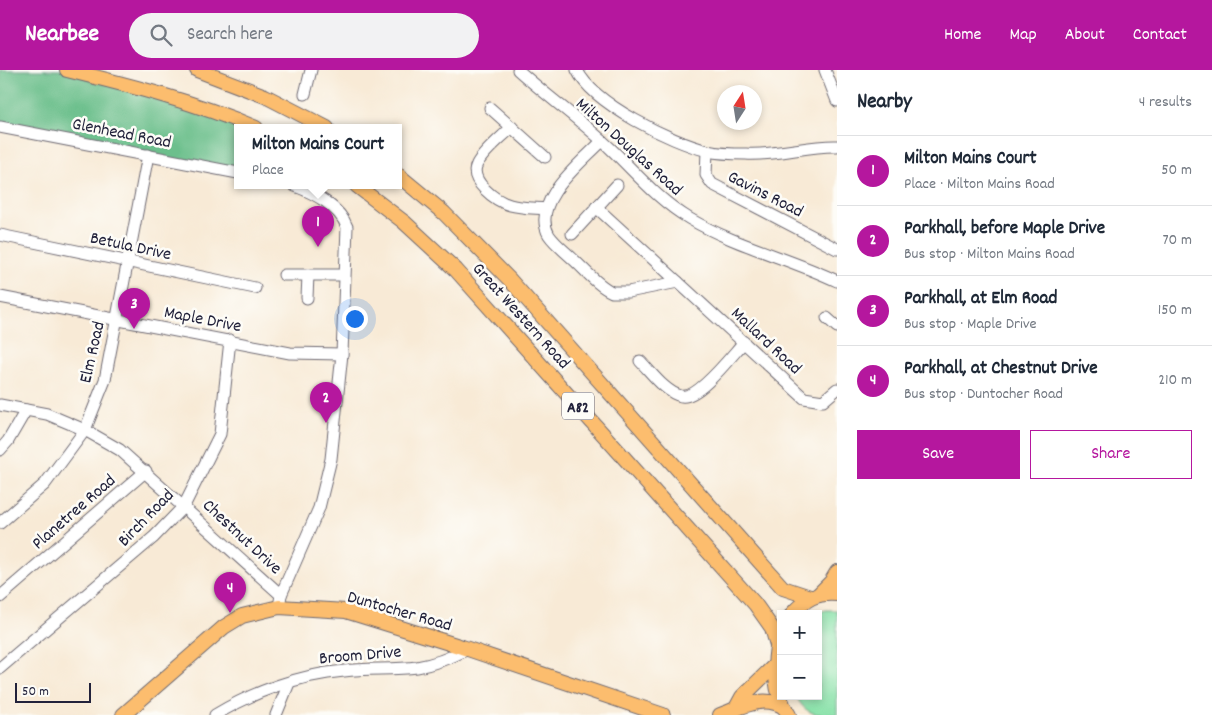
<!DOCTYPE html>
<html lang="en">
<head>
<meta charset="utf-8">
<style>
	body { margin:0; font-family:Dekko,sans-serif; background:#f2f2f3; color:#1f2937 }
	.controls { position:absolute; right:15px; bottom:15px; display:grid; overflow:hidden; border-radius:0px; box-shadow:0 2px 8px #0003 }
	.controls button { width:45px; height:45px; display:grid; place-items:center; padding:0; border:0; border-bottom:1px solid #e0e1e3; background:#fff; color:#1f2937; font:25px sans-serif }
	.compass { position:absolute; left:717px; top:15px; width:45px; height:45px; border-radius:50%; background:#fff; box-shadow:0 2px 8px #0003; rotate:12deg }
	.scale { position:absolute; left:15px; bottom:12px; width:76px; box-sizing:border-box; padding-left:5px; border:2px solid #22223b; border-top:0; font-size:14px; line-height:18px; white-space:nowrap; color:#22223b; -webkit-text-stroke:4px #fdfcf7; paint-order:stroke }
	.you { position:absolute; left:354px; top:248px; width:18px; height:18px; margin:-12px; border:4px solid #fff; border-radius:50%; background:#1a73e8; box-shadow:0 0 0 8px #1a73e833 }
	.badge { display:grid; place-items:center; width:32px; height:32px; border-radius:50%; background:#b5179e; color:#fff; font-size:16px; font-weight:700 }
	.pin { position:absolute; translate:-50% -41px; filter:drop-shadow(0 1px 2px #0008) }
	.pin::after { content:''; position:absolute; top:26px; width:18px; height:15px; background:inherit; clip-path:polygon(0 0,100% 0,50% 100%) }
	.popup { position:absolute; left:234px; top:54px; width:168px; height:65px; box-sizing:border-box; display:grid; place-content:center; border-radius:0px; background:#fff; filter:drop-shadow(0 1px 4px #0005); font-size:16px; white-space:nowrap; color:#747a83 }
	.popup b { font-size:19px; color:#1f2937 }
	.popup::after { content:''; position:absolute; left:50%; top:100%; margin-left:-10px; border:10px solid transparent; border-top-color:#fff }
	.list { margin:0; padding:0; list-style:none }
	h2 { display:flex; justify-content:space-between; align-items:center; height:65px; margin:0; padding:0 20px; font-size:21px }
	h2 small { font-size:16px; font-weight:400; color:#747a83 }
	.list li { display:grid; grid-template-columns:32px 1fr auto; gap:15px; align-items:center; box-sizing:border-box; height:70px; padding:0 20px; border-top:1px solid #e0e1e3 }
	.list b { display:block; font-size:19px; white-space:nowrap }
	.list p { margin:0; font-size:16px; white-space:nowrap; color:#747a83 }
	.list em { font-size:16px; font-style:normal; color:#747a83 }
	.actions { display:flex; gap:10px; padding:15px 20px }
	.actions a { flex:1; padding:11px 0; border:1px solid #b5179e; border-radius:0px; text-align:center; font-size:18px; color:#b5179e }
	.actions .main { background:#b5179e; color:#fff }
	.icon { flex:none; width:28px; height:28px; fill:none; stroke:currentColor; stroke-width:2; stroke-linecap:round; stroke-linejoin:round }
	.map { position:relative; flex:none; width:837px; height:645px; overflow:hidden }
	header { display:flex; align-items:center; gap:30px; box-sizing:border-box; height:70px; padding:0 25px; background:#b5179e; color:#fff }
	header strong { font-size:24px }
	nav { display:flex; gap:28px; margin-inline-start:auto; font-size:18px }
	.search { width:350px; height:45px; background:#f2f2f3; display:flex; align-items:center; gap:12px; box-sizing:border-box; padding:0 18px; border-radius:28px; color:#747a83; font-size:19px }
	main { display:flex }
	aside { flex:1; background:#fff }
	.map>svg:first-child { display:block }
	.green { fill:#86e1a7; stroke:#548271 }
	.forest { fill:#6cbf8c; stroke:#477064 }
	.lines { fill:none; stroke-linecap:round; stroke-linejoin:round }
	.minor-casing { stroke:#6d6871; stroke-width:13 }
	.major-casing { stroke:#6d6871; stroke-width:16 }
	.minor { stroke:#fff; stroke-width:11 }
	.major { stroke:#fcbd6e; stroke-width:14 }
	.labels { text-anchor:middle; stroke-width:5; stroke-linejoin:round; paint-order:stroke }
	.shield { fill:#fdfcf7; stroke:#646373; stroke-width:1 }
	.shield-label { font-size:16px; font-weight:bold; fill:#22223b }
	.street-label { font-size:18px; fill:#22223b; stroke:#fdfcf7 }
</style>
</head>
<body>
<header>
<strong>Nearbee</strong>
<div class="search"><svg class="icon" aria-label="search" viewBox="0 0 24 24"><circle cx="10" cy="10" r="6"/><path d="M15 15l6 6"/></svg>Search here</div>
<nav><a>Home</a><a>Map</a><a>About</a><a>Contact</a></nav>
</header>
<main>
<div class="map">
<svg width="837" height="645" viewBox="0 0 837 645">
	<rect width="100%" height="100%" fill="#fdfcf7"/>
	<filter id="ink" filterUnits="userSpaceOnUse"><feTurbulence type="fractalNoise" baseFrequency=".02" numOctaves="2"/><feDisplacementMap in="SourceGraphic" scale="10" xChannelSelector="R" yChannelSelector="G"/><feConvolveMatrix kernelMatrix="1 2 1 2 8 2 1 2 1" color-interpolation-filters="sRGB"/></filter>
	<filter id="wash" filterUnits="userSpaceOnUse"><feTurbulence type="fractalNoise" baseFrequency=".0096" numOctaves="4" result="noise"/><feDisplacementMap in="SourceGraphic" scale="20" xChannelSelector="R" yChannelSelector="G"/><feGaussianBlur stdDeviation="1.12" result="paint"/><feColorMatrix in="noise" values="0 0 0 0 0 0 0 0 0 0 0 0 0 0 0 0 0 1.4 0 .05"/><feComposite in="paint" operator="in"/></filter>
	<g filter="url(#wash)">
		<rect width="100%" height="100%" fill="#f8ead6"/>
		<!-- green -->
		<path class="green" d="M826 540H837V645C815 645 806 645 796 626H818V544H815Z"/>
		<!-- forest -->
		<polygon class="forest" points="0,0 67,0 256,58 238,58 238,103 0,57"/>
	</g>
	<g filter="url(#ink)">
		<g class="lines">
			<defs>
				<g id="minor">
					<path d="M518 0C548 27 582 51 611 79 637 104 658 130 690 149 736 176 789 188 837 211"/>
					<path d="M577 0C593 34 671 72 708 81 720 84 733 84 746 84 777 86 808 75 837 76"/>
					<polyline points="825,0 837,31"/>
					<polyline points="305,24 311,0"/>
					<polyline points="490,38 545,87"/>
					<polyline points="0,57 238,103"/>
					<path d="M512 57C501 68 484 81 477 94 468 111 496 131 510 135 521 138 534 138 545 139"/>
					<path d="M602 71C581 93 530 132 549 165 555 174 566 182 574 190 585 200 598 216 612 222H628L678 212 804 328 823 331 837 319"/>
					<polyline points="707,81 706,105 712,114 837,179"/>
					<polyline points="596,137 678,212"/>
					<polyline points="572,164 617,115"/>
					<polyline points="0,165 255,218"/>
					<polyline points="284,205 344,205"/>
					<polyline points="0,227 290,283 342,284"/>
					<polyline points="307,228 308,205"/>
					<polyline points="827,248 837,257"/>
					<path d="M640 291C651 302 666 323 681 326 698 330 732 285 744 272"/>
					<polyline points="0,335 47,344 85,360 120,380 281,525"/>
					<polyline points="0,380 8,371 26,340"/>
					<polyline points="0,453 45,414 85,360 105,310 148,85"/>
					<polyline points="0,527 146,401"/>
					<path d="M279 537 281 525 319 438 331 389 342 284 347 157C340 137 314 123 295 116"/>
					<polyline points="0,598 154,467 184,436 220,364 230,270"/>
					<path d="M215 645C253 622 299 605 344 601 368 598 393 600 417 597 435 594 452 587 468 579"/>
					<polyline points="276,645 289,613"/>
				</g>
				<g id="major">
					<path d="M67 0C132 16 195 32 256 58"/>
					<polyline points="197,0 265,26 327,58"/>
					<polyline points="398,105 444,143 509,209 783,518 810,527"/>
					<polyline points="357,116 404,152 456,200 755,534 772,558 777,575"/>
					<polyline points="818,525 831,512 837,502"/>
					<path d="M792 544C805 529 817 522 837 524"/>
					<path d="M780 566C772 590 774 625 789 645"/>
					<polyline points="736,638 742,627 776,594"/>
					<polyline points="123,645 224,557 242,546 279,537 346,541 462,577 663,645"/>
					<path d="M720 645C740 638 764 623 785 638"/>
				</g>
			</defs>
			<!-- minor casing -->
			<use href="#minor" class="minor-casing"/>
			<!-- major casing -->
			<use href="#major" class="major-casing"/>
			<!-- minor -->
			<use href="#minor" class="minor"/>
			<!-- major -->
			<use href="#major" class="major"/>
		</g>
	</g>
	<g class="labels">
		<!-- shield labels -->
		<rect class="shield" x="562" y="322.5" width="32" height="27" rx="4"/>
		<g class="shield-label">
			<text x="578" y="342">A82</text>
		</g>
		<!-- street labels -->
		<g class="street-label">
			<text transform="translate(122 62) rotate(11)" y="6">Glenhead Road</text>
			<text transform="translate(630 76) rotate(42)" y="6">Milton Douglas Road</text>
			<text transform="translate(766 123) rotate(27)" y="6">Gavins Road</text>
			<text transform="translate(131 175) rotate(12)" y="6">Betula Drive</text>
			<text transform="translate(522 245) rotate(48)" y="6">Great Western Road</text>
			<text transform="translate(203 248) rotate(11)" y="6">Maple Drive</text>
			<text transform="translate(767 270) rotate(43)" y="6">Mallard Road</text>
			<text transform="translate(91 282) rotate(-77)" y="6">Elm Road</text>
			<text transform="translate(73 441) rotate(-41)" y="6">Planetree Road</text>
			<text transform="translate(145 447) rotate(-46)" y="6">Birch Road</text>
			<text transform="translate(243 466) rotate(43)" y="6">Chestnut Drive</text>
			<text transform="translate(400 540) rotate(16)" y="6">Duntocher Road</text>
			<text transform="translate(360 584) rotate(-5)" y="6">Broom Drive</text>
		</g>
	</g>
</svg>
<div class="controls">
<button>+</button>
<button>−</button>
</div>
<svg class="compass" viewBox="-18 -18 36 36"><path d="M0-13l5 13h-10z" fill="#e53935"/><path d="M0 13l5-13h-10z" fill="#747a83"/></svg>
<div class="scale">50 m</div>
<div class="you"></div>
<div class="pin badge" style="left:318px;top:177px">1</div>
<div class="popup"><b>Milton Mains Court</b>Place</div>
<div class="pin badge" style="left:326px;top:353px">2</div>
<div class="pin badge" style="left:134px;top:259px">3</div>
<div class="pin badge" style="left:230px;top:543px">4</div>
</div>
<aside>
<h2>Nearby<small>4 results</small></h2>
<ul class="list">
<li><span class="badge">1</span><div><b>Milton Mains Court</b><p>Place · Milton Mains Road</p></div><em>50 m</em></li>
<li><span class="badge">2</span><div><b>Parkhall, before Maple Drive</b><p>Bus stop · Milton Mains Road</p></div><em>70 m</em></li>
<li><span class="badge">3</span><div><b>Parkhall, at Elm Road</b><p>Bus stop · Maple Drive</p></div><em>150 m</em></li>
<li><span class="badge">4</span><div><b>Parkhall, at Chestnut Drive</b><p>Bus stop · Duntocher Road</p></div><em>210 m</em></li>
</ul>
<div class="actions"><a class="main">Save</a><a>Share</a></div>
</aside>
</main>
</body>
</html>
